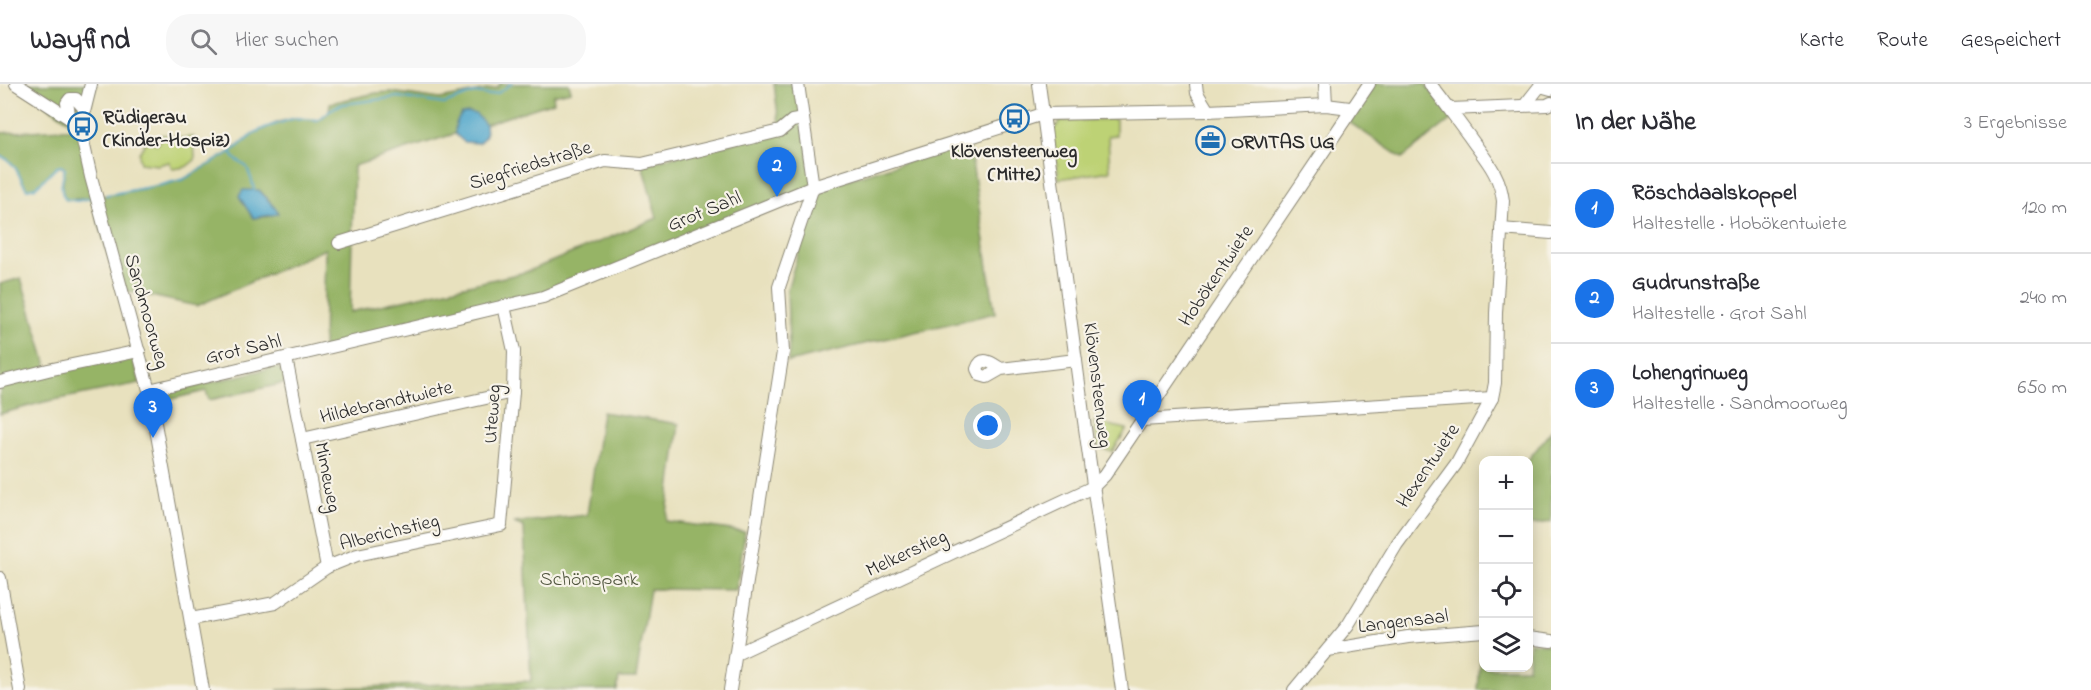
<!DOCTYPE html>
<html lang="de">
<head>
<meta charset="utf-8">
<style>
	body { margin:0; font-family:"Indie Flower",sans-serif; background:#f7f7f7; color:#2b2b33 }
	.controls { position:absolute; right:18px; bottom:18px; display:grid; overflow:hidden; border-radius:12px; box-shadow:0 3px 15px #0003 }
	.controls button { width:54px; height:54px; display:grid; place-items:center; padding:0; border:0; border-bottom:2px solid #e1e1e2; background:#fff; color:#2b2b33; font:30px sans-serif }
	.you { position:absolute; left:988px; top:342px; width:21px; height:21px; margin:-15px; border:4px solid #fff; border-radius:50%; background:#1a73e8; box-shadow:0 0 0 9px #1a73e833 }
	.badge { display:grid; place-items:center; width:39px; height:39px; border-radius:50%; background:#1a73e8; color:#fff; font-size:20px; font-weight:700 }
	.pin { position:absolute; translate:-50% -50px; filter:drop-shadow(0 2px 3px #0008) }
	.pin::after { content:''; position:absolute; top:32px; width:21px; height:18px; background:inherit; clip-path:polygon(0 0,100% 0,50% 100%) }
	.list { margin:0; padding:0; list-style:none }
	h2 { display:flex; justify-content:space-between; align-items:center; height:78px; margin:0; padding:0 24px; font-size:26px }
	h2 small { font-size:20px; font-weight:400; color:#7c7c81 }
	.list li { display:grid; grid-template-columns:39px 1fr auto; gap:18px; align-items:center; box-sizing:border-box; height:90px; padding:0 24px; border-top:2px solid #e1e1e2 }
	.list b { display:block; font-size:22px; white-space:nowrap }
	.list p { margin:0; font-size:20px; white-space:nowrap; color:#7c7c81 }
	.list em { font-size:20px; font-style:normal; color:#7c7c81 }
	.icon { flex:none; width:33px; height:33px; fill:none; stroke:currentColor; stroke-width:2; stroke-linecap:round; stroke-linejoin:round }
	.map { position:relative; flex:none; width:1551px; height:606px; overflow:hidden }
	header { display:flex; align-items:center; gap:36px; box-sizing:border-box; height:84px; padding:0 30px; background:#fff; border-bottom:2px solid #e1e1e2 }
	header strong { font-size:28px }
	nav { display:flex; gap:33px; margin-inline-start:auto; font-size:21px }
	.search { width:420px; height:54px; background:#f7f7f7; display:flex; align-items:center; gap:15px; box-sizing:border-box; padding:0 21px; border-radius:24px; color:#7c7c81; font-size:22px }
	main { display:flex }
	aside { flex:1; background:#fff }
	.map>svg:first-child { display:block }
	.green { fill:#bdd275; stroke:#747e50; stroke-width:1.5 }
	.forest { fill:#96b466; stroke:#607048; stroke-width:1.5; fill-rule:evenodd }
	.water { fill:#4ea5cb; stroke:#3c687b; stroke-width:1.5 }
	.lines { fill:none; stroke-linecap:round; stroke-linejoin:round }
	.stream { stroke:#4ea5cb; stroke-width:2 }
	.minor-casing { stroke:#8a8674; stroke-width:14 }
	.minor { stroke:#fff; stroke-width:12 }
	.labels { text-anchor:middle; stroke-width:4.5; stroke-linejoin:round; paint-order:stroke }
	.poi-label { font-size:20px; font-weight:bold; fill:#2b2b2b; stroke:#f7f3e8; text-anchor:start }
	.street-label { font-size:20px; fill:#2b2b2b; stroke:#f7f3e8 }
	.park-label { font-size:20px; fill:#50553e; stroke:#f7f3e8 }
</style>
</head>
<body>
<header>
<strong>Wayfind</strong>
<div class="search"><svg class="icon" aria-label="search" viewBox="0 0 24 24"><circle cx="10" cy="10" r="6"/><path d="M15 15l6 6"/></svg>Hier suchen</div>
<nav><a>Karte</a><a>Route</a><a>Gespeichert</a></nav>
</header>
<main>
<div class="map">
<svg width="1551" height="606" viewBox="0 0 1551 606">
	<rect width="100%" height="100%" fill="#f7f3e8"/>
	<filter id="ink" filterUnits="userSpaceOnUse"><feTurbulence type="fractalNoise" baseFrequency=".0167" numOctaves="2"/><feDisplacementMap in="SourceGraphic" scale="12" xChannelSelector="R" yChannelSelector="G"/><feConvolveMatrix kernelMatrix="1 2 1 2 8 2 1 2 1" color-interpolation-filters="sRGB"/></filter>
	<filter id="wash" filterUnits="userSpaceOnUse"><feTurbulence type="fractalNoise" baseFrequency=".008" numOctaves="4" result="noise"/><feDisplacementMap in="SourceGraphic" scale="24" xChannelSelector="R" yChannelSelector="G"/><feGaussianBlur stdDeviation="1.35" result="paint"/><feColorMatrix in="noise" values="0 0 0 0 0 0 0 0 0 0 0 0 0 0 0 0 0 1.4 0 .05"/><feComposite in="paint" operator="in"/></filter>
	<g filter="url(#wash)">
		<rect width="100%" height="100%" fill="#e8e1be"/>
		<!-- green -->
		<g class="green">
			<polygon points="1116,35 1116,51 1108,52 1110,87 1059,95 1052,48 1060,37"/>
			<polygon points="161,51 171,51 179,54 194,53 195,76 186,83 173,85 169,78 158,81 140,79 139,69 146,57 158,60"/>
			<polygon points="1094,338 1127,345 1112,368 1098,363"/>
		</g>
		<!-- forest -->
		<g class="forest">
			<path d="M17 0H96L84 42 97 113 161 101 184 95 229 69 256 48 279 38 295 34 318 36 329 28 330 19 376 9 391 8 440 15 497 4 500 0H569L571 7 553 11 554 18 354 82 350 228 526 188 657 134 642 80 780 47 774 0H798L813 103 543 213 323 265 325 165 197 222 119 205 91 114 66 116C58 105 65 95 64 83H57L36 103 27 105C18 92 17 78 0 72V49L78 44ZM259 106 270 117 272 132 253 134 239 112Z"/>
			<polygon points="1374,0 1425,0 1453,34 1402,74 1349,38"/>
			<polygon points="969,59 995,229 788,278 789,263 787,206 814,116 829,101"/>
			<polygon points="21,194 48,285 131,269 140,299 44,318 0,330 0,200"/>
			<polygon points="276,283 284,288 286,299 209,316 206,307 159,318 159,314 166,309"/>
			<polygon points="602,328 679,340 666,437 745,448 736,506 650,505 636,594 619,594 617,606 277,606 531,597 524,443 514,439 587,431"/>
			<polygon points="1551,347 1551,438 1529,441 1528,376"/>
			<polygon points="1482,553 1484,584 1528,584 1529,558 1551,561 1551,606 1478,606"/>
		</g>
		<!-- water -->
		<g class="water">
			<path d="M468 29 476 30 485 40 486 51 479 59 464 58 455 50C455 40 456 37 462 30Z"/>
			<polygon points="243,106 259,106 277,126 278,130 253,134 239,112"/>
		</g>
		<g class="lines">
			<!-- stream -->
			<g class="stream">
				<path d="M231 68 235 75 247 83C249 91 253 96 254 106"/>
				<path d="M0 72C17 78 18 92 27 105L36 103 57 83 61 82 65 85C62 96 59 105 65 115L77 117 91 114"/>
				<polyline points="106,111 161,101 184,95 231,68 256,48 267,43 295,34 318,36 335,23 344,20 398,13 444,20 474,9 489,11 498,9 511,0"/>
			</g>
		</g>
	</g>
	<g filter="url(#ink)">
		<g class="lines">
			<defs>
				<g id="minor">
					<polyline points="16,0 80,41"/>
					<polyline points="91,0 80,44 91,93 149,306 203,606"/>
					<polyline points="1039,0 1084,337 1122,606"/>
					<polyline points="1196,0 1197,9 1208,27"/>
					<polyline points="1325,0 1326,21"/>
					<polyline points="1525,21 1540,2 1551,5"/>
					<polyline points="1451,25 1547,21 1551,19"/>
					<polyline points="70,35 67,19 70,15 76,15 84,24"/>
					<polyline points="1501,145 1551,149"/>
					<polyline points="339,159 605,77 642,80 780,47 792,37 803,35"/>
					<polyline points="286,274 327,483"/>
					<path d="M1001 285C993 280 982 270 977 285L980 291 987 293 1001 285 1076 276"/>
					<polyline points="0,298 48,286 139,267"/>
					<polyline points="149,306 543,213 813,103 1043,30 1208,27 1326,21 1350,24"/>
					<polyline points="1142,336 1492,314"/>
					<polyline points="302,355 513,308"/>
					<polyline points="0,494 20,606"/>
					<polyline points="191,535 275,519 327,483 357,471 501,441 513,308 514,267 504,222"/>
					<polyline points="1528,554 1551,557"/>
					<polyline points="1328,566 1408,553 1484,547"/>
					<polyline points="736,570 1093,403 1105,391 1369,0"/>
					<polyline points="730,606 783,268 779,203 813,103 798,0"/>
					<path d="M1294 606 1348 541 1397 460 1456 380 1492 314 1495 299 1496 229 1503 117C1500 89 1484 74 1469 52 1456 35 1444 17 1430 0"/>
				</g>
			</defs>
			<!-- minor casing -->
			<use href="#minor" class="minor-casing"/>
			<!-- minor -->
			<use href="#minor" class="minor"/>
		</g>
	</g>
	<!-- icons -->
	<defs>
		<symbol id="bus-ring" viewBox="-11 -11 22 22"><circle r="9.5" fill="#f7f3e8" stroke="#1f6fb2" stroke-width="1.5"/><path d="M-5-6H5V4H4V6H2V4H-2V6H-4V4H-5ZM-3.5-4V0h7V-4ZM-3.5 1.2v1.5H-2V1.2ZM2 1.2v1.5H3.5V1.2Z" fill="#1f6fb2"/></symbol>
		<symbol id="office-ring" viewBox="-11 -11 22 22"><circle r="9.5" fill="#f7f3e8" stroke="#1f6fb2" stroke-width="1.5"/><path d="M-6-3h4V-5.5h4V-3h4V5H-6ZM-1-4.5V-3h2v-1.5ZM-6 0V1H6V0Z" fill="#1f6fb2"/></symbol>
	</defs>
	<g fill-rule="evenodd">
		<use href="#bus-ring" x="998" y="18" width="33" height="33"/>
		<use href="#bus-ring" x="66" y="26" width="33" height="33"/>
		<use href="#office-ring" x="1194" y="40" width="33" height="33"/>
	</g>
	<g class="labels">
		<!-- poi labels -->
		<g class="poi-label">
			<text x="103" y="39">Rüdigerau<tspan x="103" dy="23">(Kinder-Hospiz)</tspan></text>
			<text x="1231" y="64">ORVITAS UG</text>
			<text x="1014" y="73" text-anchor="middle">Klövensteenweg<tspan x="1014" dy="23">(Mitte)</tspan></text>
		</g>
		<!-- street labels -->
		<g class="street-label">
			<text transform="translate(530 80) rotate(-17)" y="7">Siegfriedstraße</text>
			<text transform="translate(704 126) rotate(-22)" y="7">Grot Sahl</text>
			<text transform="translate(1215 191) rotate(-56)" y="7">Hobökentwiete</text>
			<text transform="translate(148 227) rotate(74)" y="7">Sandmoorweg</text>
			<text transform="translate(243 264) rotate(-13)" y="7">Grot Sahl</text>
			<text transform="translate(1099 301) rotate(83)" y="7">Klövensteenweg</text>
			<text transform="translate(386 317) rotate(-13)" y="7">Hildebrandtwiete</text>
			<text transform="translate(491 330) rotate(-86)" y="7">Uteweg</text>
			<text transform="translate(1427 381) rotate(-56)" y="7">Hexentwiete</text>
			<text transform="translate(329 393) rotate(79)" y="7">Mimeweg</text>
			<text transform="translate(389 447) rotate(-14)" y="7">Alberichstieg</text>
			<text transform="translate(906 468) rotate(-25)" y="7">Melkerstieg</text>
			<text transform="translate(1403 536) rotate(-7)" y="7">Langensaal</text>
		</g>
		<!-- park labels -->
		<g class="park-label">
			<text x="589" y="501">Schönspark</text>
		</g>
	</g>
</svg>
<div class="controls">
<button>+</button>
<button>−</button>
<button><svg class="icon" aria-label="locate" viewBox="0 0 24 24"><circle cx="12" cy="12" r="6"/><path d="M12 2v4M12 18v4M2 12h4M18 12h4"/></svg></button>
<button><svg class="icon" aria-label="layers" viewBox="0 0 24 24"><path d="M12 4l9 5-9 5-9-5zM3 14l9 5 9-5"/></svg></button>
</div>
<div class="you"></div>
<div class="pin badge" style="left:1142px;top:346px">1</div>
<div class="pin badge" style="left:777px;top:113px">2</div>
<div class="pin badge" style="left:153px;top:354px">3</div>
</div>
<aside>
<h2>In der Nähe<small>3 Ergebnisse</small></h2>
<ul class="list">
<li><span class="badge">1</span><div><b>Röschdaalskoppel</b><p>Haltestelle · Hobökentwiete</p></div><em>120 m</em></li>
<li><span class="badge">2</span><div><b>Gudrunstraße</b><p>Haltestelle · Grot Sahl</p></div><em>240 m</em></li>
<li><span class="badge">3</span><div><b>Lohengrinweg</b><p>Haltestelle · Sandmoorweg</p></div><em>650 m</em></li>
</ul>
</aside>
</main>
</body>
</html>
